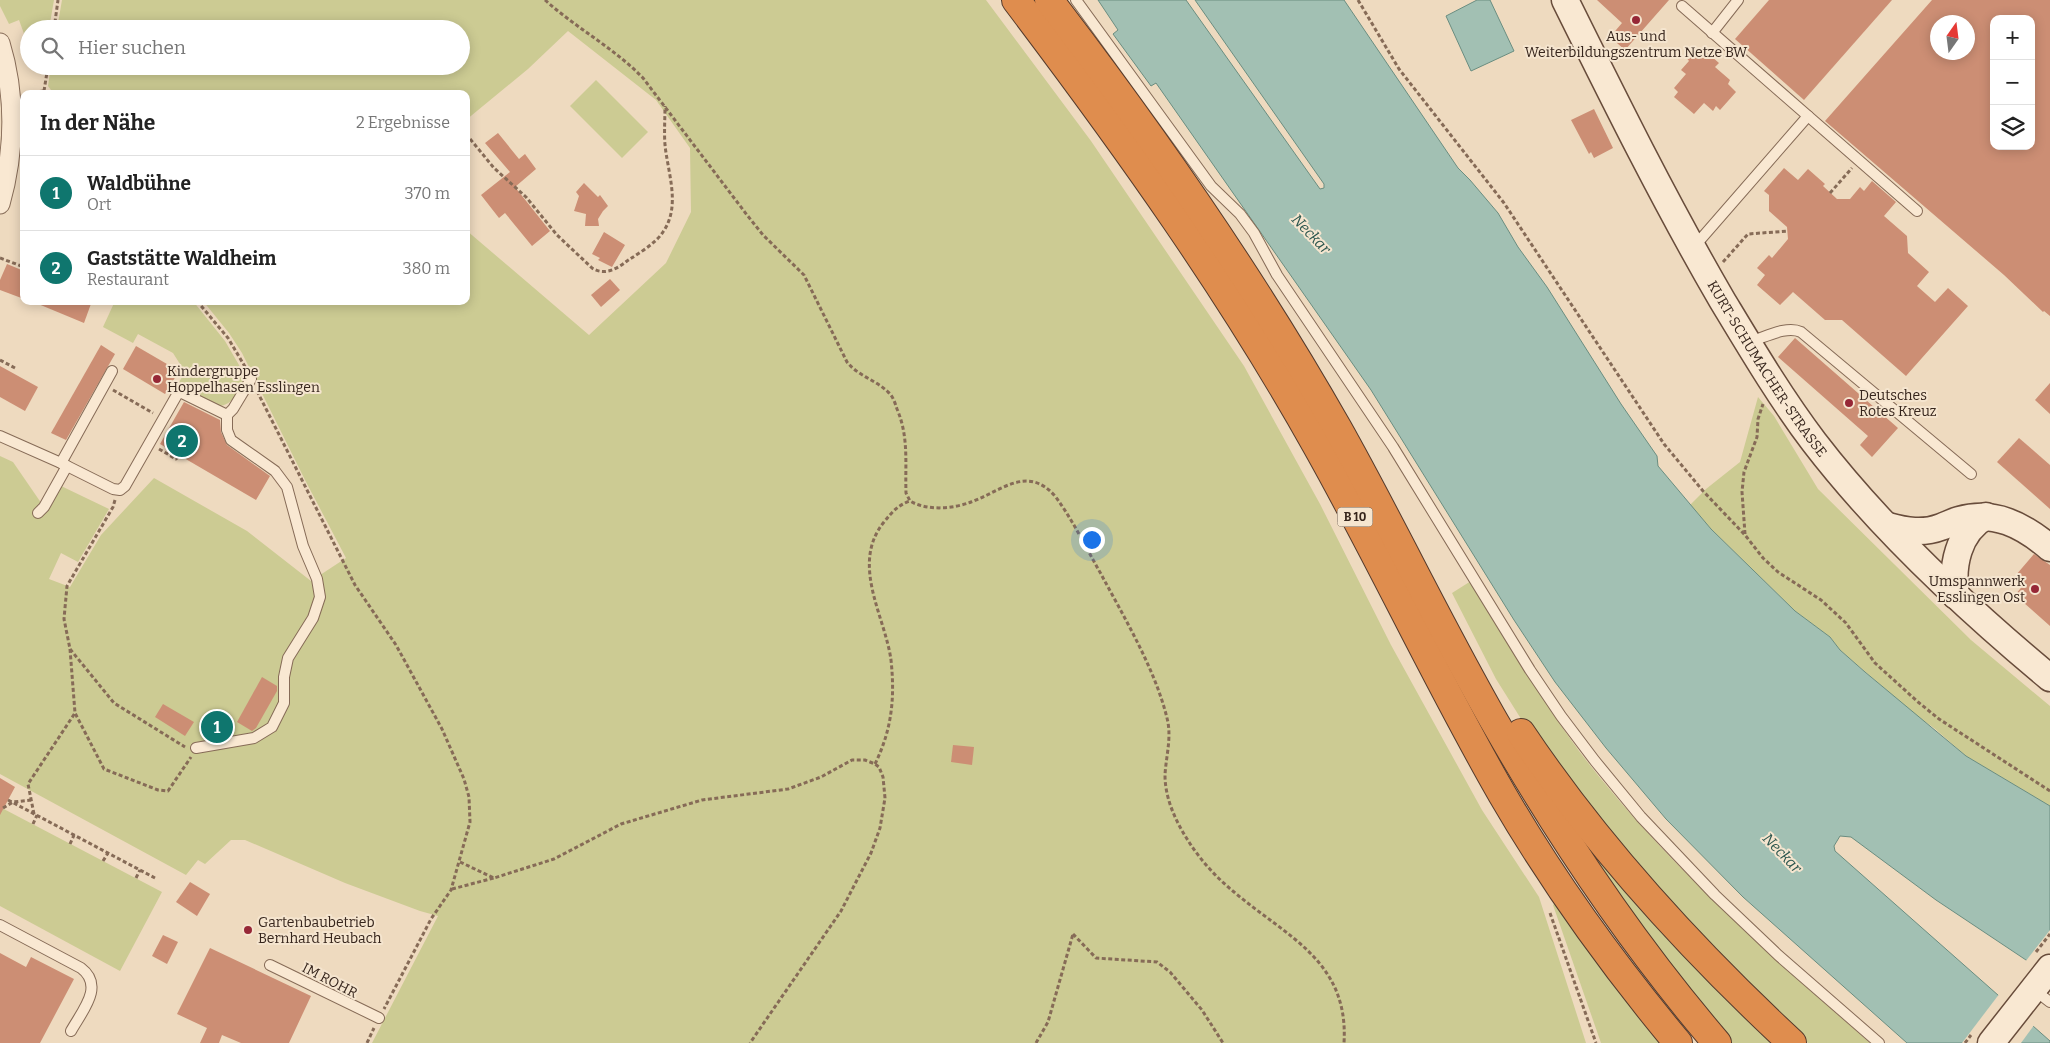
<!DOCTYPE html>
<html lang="de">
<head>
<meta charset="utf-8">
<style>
	body { margin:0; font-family:Bitter,serif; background:#f2f2f2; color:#222 }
	.controls { position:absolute; right:15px; top:15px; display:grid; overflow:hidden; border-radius:10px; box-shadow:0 2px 12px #0003 }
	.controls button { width:45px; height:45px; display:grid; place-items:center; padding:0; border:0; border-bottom:1px solid #e0e0e0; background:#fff; color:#222; font:25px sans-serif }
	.compass { position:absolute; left:1930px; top:15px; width:45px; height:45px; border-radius:50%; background:#fff; box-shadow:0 2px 12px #0003; rotate:14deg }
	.you { position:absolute; left:1091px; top:539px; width:18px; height:18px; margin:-12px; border:4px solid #fff; border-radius:50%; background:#1a73e8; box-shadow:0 0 0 8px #1a73e833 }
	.badge { display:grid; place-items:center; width:32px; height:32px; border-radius:50%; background:#0f766e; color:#fff; font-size:16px; font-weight:700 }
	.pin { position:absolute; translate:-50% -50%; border:2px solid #fff; box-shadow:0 1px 5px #0006 }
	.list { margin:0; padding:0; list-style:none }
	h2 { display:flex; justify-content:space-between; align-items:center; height:65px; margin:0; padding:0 20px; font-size:21px }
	h2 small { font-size:16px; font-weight:400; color:#767676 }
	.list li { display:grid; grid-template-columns:32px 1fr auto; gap:15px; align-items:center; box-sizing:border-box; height:75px; padding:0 20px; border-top:1px solid #e0e0e0 }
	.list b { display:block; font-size:19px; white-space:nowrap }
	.list p { margin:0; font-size:16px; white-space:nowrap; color:#767676 }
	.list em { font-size:16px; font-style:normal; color:#767676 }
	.icon { flex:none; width:28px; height:28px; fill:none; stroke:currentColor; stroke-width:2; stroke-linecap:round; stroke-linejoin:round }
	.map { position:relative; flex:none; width:2050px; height:1043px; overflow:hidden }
	.search { position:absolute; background:#fff; box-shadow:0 2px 12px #0003; left:20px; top:20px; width:450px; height:55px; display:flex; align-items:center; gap:12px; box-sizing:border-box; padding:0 18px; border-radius:28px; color:#767676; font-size:19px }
	.panel { position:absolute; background:#fff; box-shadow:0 2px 12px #0003; left:20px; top:90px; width:450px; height:215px; border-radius:10px }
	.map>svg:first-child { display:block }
	.green { fill:#cccb93 }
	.water { fill:#a2c0b3; stroke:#6a8d80 }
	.pier { fill:#eedabf }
	.building { fill:#cc8e74; fill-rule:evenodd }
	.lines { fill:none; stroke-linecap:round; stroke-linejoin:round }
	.lane-casing { stroke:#866b57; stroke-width:12 }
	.street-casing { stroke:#866b57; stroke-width:21 }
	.secondary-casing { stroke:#684c3b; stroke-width:29 }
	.highway-casing { stroke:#543a2c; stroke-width:30 }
	.path { stroke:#866b57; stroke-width:3; stroke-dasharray:4 2.5; stroke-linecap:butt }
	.lane { stroke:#f9e8d2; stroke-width:10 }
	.street { stroke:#f9e8d2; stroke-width:19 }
	.secondary { stroke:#f9e8d2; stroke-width:26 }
	.highway { stroke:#df8d4e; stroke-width:28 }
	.poi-dot { fill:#962736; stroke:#f5e5cf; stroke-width:2 }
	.labels { text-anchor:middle; stroke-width:4; stroke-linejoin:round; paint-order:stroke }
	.shield { fill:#f5e5cf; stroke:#6f5f52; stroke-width:1 }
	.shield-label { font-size:12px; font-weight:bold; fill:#36251c }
	.poi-label { font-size:14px; fill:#36251c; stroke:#f5e5cf; text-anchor:start }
	.street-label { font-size:14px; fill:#36251c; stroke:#f5e5cf }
	.water-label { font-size:15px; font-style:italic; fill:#2b564e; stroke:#f5e5cf }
</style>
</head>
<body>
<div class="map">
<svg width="2050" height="1043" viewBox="0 0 2050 1043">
	<rect width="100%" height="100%" fill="#eedabf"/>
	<!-- green -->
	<g class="green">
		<polygon points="0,0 54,0 49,29 29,29 27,42 19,20 9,24 0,6"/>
		<polygon points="62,0 986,0 1091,141 1244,366 1320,504 1391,645 1482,810 1539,897 1586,1043 372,1043 438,916 420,911 345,883 245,840 231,840 205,864 198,860 186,875 0,774 0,456 13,462 46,510 59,485 109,509 78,562 61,553 49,579 70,587 101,535 154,478 247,531 311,581 346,558 305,480 242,353 229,333 203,301 466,301 466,230 589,335 666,263 691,212 690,148 656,100 568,31 528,69 466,120 466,94 54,94 48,86 51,66 461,66 461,29 57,29"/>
		<polygon points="596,80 648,132 622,158 570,106"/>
		<path d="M115 301H193L225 341 246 377C239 389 233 407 217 406L178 384 185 372 173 353 138 334 133 343 103 327Z"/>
		<polygon points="1758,397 1774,416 1818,489 1971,640 2050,706 2050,806 1966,756 1934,728 1914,714 1840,650 1830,637 1795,611 1711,529 1690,505 1706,489 1740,462"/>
		<path d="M1471 581C1506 638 1539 697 1579 751 1663 861 1767 952 1870 1043H1808L1774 1012 1657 893 1523 722 1496 679 1452 593Z"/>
		<polygon points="0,807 162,892 120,971 0,906"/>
		<polygon points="1564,812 1780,1043 1731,1043 1636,926"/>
		<polygon points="1556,902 1661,1043 1601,1043 1553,905"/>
	</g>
	<!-- water -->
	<g class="water">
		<polygon points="1098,0 1186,0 1320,189 1324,188 1324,184 1195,0 1344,0 1458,168 1470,180 1498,213 1518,247 1547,287 1621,404 1657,456 1658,466 1711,529 1795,611 1830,637 1840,650 1865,672 1966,756 2050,806 2050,976 1936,900 1851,837 1840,836 1834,846 1835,851 2050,1041 2050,1043 1907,1043 1743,897 1666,819 1606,748 1555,682 1514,620 1371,390 1156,83 1151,86 1113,34 1118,30"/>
		<polygon points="1477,0 1490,0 1514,51 1471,71 1446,16"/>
	</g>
	<!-- pier -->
	<g class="pier">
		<polygon points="2050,930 2050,978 2025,962"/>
		<polygon points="2000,993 2035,1024 2021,1043 1962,1043"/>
	</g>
	<!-- building -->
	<g class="building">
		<polygon points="1597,0 1669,0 1625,50 1610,37 1622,23"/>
		<polygon points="1769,0 1892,0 1804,100 1735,39"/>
		<path d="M1932 0H2050V316L2044 311 2043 312 2004 275 1825 121ZM1994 19H2031V146H1994ZM1938 22H1968V52H1938Z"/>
		<polygon points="1695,47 1701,53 1704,50 1719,63 1715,67 1730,80 1728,84 1736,92 1720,110 1716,106 1713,111 1704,103 1694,114 1674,97 1678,92 1674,88 1686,74 1681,70 1689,61 1686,57"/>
		<polygon points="1594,109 1613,148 1594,158 1591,152 1589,154 1571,120"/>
		<polygon points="498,133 519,159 525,154 536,169 515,187 550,231 532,246 505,213 499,218 481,195 510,172 485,143"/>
		<polygon points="1784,168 1798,180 1808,169 1825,184 1823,186 1837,199 1850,199 1860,187 1864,191 1872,181 1896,202 1884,216 1907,236 1908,253 1929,272 1917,286 1935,302 1948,288 1968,306 1906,376 1842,320 1825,320 1793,292 1780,305 1757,285 1765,275 1757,268 1769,255 1772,258 1788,239 1787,227 1769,211 1769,195 1764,191"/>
		<polygon points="584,183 598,197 600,195 608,206 603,211 598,219 599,226 585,226 586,214 574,211 579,196 576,192"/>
		<polygon points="604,232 625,245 612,267 598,260 600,258 592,254"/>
		<polygon points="7,264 24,271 24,299 0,290 0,280"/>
		<polygon points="610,279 620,290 601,307 591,295"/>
		<polygon points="31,301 92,301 84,323"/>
		<polygon points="1795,338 1898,428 1872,457 1860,445 1868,436 1778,357"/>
		<polygon points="101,345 115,354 66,440 51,433"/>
		<polygon points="136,346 179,371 165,394 123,369"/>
		<polygon points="0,366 38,387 25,411 0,397"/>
		<polygon points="2050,383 2050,414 2035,400"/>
		<polygon points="184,402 220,420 221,432 227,445 270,476 256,500 160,444"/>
		<polygon points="2019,438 2050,465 2050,509 1997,462"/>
		<polygon points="2034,554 2050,565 2050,626 2015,595 2025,583 2016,575"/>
		<polygon points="262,677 277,686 277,691 256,728 252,731 237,722"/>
		<polygon points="163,704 194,722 185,736 155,717"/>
		<polygon points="953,745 974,747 972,765 951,762"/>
		<polygon points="0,778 15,787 0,815"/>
		<polygon points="190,882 210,894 197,916 176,902"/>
		<polygon points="163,935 178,942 167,964 152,956"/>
		<polygon points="210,948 311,996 289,1043 241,1043 222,1035 219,1043 200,1043 207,1028 177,1014"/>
		<polygon points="0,953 26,967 31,957 74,979 40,1043 0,1043"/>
	</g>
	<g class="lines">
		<defs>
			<g id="lane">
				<polyline points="1076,0 1211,186 1240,214 1254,233 1277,275 1393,447 1530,670 1561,716 1595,761 1641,817 1715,895 1778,955 1879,1043"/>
				<polyline points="1682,6 1808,116 1693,248"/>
				<polyline points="1712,33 1738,0"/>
				<polyline points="1808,116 1917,211"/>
				<path d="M1749 342C1764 338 1786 325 1801 332L1971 474"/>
				<polyline points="0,436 61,463 113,489 120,490 125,486 178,393 180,392 227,415 233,409 251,379"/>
				<polyline points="61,463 112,371"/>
				<polyline points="38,513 44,507 67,466"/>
				<polyline points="196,748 254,738 272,727 284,703 284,677 288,658 313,618 320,597 317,579 303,546 287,487 275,471 231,440 227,430 227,415"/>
				<path d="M0 925 81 968C105 986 82 1011 71 1031"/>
				<polyline points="270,965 379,1018"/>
				<polyline points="2033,989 2050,1002"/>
			</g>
			<path id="street" d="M0 43C16 95 15 151 0 204"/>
			<g id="secondary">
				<path id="s1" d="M1565 0C1615 101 1665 202 1722 300 1751 348 1780 397 1814 442 1880 528 1967 609 2050 678"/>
				<path d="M1888 526C1906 531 1923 534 1941 527 1947 525 1952 522 1959 520 1994 510 2023 525 2050 548"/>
				<path d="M1956 596C1951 566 1958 532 1986 516"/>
				<polyline points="1991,1043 2050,968"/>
			</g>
			<g id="highway">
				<path d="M1016 0C1125 144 1230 290 1318 448 1382 562 1437 681 1502 794 1553 882 1613 965 1678 1043"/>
				<path d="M1049 0C1154 137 1253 279 1338 429 1393 527 1441 629 1497 726 1561 838 1633 945 1717 1043"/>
				<path d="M1521 733C1598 848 1691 949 1792 1043"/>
			</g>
		</defs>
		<!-- lane casing -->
		<use href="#lane" class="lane-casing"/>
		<!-- street casing -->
		<use href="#street" class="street-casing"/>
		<!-- secondary casing -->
		<use href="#secondary" class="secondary-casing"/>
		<!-- highway casing -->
		<use href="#highway" class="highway-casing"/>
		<!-- path -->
		<g class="path">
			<path d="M545 0C576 28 614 48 643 78L747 215 763 235 804 275 847 362C858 376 876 380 888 392 893 396 895 403 897 409 909 437 905 463 906 493L910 501C927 511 953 509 971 502 1000 492 1027 464 1055 496 1073 520 1086 548 1101 574 1125 619 1155 669 1167 718 1172 737 1166 756 1165 775 1165 799 1176 822 1189 842 1201 861 1217 878 1234 892 1287 937 1349 961 1344 1043"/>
			<polyline points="1358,0 1399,69 1504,203 1664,444 1703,491 1745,535 1763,558 1778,572 1821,600 1846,623 1875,663 1918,702 1939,719 2050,791"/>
			<polyline points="54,29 58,0"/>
			<polyline points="44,91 48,66"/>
			<polyline points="27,93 44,91 48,94"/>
			<path d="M466 134 494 168 526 197 557 235 592 268C604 276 617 269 627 261 639 253 655 244 663 232 681 206 668 174 665 145 664 132 665 119 665 106"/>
			<polyline points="1830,193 1852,168"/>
			<polyline points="466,234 469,232"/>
			<polyline points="0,258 24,267"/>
			<polyline points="1723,262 1748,234 1788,231"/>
			<polyline points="197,301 228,338 247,370"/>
			<polyline points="0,360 15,368"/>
			<polyline points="113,390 153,413"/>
			<polyline points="257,391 355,585 396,645 442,729 464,779 469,797 470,822 451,890 431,919 384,1009"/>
			<polyline points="159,449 176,459 179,456"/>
			<polyline points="115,500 113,507 67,586 64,619 70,649 114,703 185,747"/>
			<polyline points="1745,534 1742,492 1744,472 1757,437 1758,419 1763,404"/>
			<polyline points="70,649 75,713 104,769 158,790 168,791 191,757"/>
			<path d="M875 764C892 729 895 698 891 660 885 616 850 564 884 522 892 512 898 505 910 501"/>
			<polyline points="8,800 155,878"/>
			<polyline points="3,808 13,802 31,800"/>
			<polyline points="34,814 28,784 75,713"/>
			<polyline points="33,824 37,815"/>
			<polyline points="70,844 74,835"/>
			<polyline points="103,861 108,853"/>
			<polyline points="460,862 494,878 554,859 621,824 702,800 788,789 821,777 852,760 865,760 875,764 879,767 883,777 885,798 880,828 871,853 841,911 750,1043"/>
			<polyline points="136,878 140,870"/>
			<polyline points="452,889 494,878"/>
			<polyline points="1550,913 1596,1043"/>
			<polyline points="1073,934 1096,958 1157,962 1170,972 1202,1010 1223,1043"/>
			<polyline points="2036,952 2050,934"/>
			<polyline points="367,1043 374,1028"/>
			<polyline points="1036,1043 1048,1022 1073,934"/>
			<polyline points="1965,1043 1971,1035"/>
		</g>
		<!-- lane -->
		<use href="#lane" class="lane"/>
		<!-- street -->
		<use href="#street" class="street"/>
		<!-- secondary -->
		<use href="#secondary" class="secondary"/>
		<!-- highway -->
		<use href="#highway" class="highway"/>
	</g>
	<!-- markers -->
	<g class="poi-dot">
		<circle cx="1636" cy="20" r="5"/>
		<circle cx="157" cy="379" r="5"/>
		<circle cx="1849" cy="403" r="5"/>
		<circle cx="2035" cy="589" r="5"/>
		<circle cx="248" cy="930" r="5"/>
	</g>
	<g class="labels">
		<!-- shield labels -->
		<rect class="shield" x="1337.5" y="507.5" width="35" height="19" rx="4"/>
		<g class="shield-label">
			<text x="1355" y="521">B 10</text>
		</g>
		<!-- poi labels -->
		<g class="poi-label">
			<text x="1636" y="41" text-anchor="middle">Aus- und<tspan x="1636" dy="16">Weiterbildungszentrum Netze BW</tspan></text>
			<text x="167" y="376">Kindergruppe<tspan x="167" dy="16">Hoppelhasen Esslingen</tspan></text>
			<text x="1859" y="400">Deutsches<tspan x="1859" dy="16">Rotes Kreuz</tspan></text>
			<text x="2025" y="586" text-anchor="end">Umspannwerk<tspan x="2025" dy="16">Esslingen Ost</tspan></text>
			<text x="258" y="927">Gartenbaubetrieb<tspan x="258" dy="16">Bernhard Heubach</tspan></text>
		</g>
		<!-- street labels -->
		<g class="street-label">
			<text dy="5" stroke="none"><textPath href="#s1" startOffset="421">KURT-SCHUMACHER-STRASSE</textPath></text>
			<text transform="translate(330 980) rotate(27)" y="5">IM ROHR</text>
		</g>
		<!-- water labels -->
		<g class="water-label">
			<text transform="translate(1311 234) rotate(46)" y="5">Neckar</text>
			<text transform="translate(1782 853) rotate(46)" y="5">Neckar</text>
		</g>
	</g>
</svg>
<div class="controls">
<button>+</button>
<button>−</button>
<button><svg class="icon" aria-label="layers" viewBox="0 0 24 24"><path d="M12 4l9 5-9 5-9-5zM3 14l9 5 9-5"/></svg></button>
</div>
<svg class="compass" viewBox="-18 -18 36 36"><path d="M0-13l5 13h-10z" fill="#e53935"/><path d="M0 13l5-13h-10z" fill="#767676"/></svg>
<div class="you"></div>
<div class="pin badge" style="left:217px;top:727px">1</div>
<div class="pin badge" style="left:182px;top:441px">2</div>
<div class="search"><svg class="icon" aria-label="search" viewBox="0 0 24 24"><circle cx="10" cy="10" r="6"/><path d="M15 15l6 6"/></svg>Hier suchen</div>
<section class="panel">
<h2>In der Nähe<small>2 Ergebnisse</small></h2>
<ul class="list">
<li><span class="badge">1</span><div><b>Waldbühne</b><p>Ort</p></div><em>370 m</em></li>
<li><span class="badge">2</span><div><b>Gaststätte Waldheim</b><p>Restaurant</p></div><em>380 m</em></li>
</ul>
</section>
</div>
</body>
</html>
